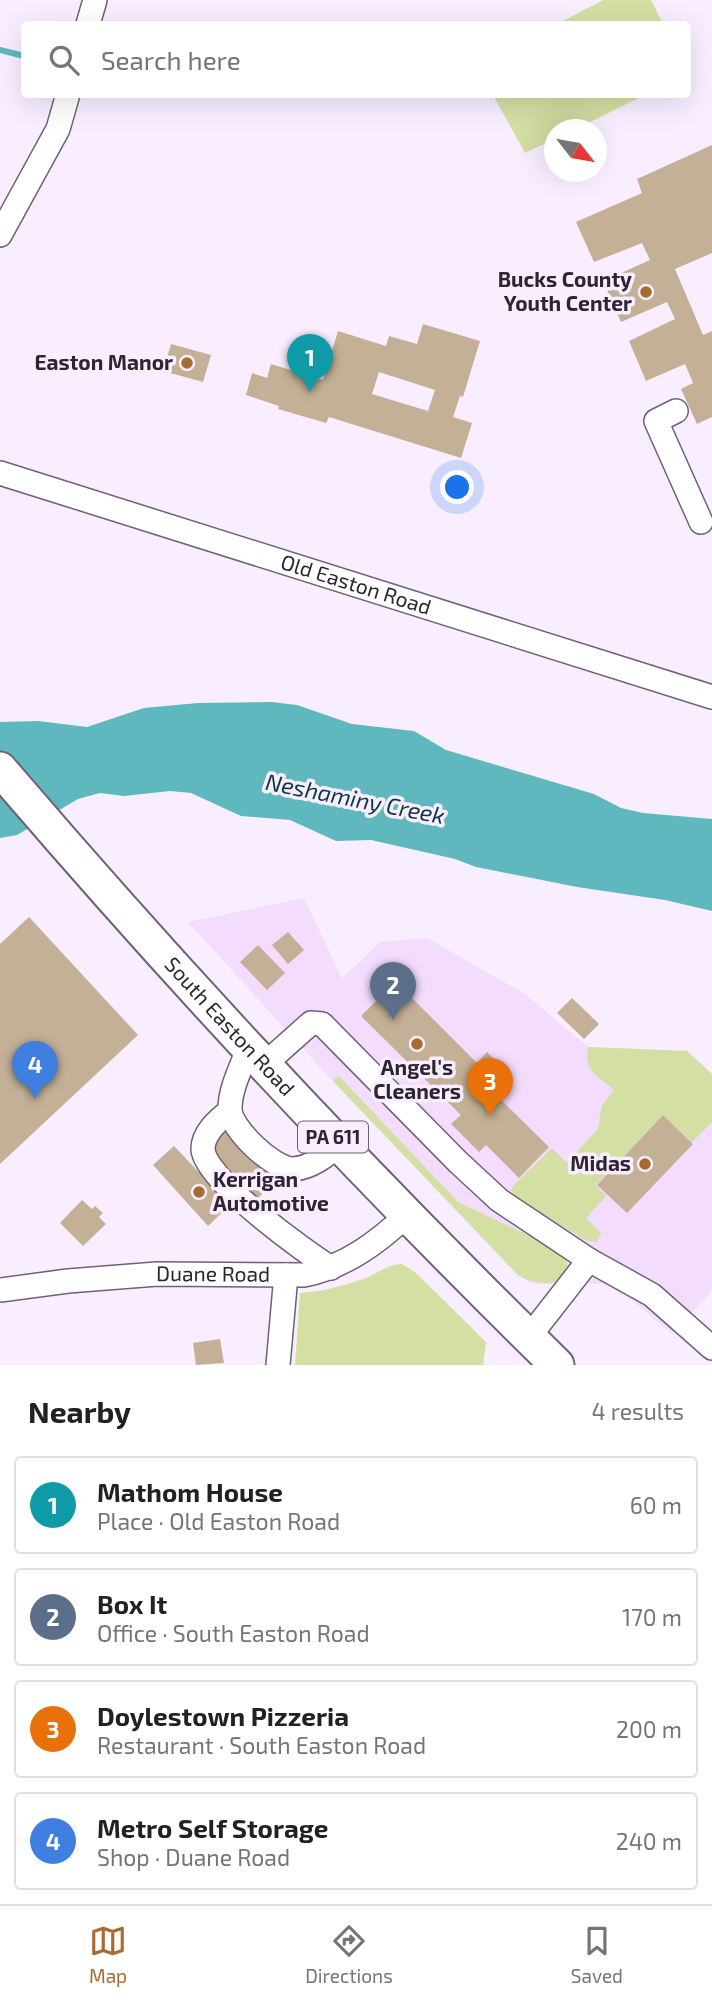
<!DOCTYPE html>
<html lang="en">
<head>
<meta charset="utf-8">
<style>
	body { margin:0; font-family:"Exo 2",sans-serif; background:#f6f6f6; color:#202124 }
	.compass { position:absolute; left:544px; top:119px; width:63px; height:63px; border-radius:50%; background:#fff; box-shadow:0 7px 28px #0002; rotate:121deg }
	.you { position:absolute; left:458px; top:488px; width:24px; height:24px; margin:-18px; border:5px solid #fff; border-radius:50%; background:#1a73e8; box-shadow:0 0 0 10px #1a73e833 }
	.badge { display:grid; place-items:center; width:46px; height:46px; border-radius:50%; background:#a86b2f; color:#fff; font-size:23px; font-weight:700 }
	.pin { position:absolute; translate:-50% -58px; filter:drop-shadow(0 2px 4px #0008) }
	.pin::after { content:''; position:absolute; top:37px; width:24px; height:21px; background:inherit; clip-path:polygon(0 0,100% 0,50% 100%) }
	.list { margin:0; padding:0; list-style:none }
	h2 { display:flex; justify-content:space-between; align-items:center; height:91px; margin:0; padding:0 28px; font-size:30px }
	h2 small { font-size:23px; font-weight:400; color:#757577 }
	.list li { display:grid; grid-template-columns:46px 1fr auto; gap:21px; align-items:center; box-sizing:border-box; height:98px; margin:0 14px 14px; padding:0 14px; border:2px solid #e0e0e0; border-radius:7px }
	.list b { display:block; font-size:26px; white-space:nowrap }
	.list p { margin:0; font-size:23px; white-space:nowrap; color:#757577 }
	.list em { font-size:23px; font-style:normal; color:#757577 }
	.icon { flex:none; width:38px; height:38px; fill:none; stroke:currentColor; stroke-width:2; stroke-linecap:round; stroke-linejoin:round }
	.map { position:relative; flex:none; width:712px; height:1365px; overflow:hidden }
	.search { position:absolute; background:#fff; box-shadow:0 7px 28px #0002; left:21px; right:21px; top:21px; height:77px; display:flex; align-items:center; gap:18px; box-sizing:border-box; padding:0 24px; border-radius:7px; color:#757577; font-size:26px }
	.sheet { height:539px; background:#fff }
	nav { display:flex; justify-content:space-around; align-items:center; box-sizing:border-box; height:98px; border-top:2px solid #e0e0e0; background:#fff; font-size:19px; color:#757577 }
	nav a { display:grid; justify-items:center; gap:4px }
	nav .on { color:#a86b2f }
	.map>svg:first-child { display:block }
	.built { fill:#f3dcfe }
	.green { fill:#d4dfa3 }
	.water { fill:#5eb8bd }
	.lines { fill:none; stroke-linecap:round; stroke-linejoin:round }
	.stream { stroke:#5eb8bd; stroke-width:6 }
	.building { fill:#c3b096; fill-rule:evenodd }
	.minor-casing { stroke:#706078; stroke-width:26 }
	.highway-casing { stroke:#706078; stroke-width:37 }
	.minor { stroke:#fff; stroke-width:23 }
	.highway { stroke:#fff; stroke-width:33 }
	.poi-dot { fill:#a86b2f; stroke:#f9eeff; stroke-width:2.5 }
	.labels { text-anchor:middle; stroke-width:7; stroke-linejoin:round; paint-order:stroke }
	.shield { fill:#f9eeff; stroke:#6a626e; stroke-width:2 }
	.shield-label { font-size:19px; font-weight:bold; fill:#2d2630 }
	.poi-label { font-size:21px; font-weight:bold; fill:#2d2630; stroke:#f9eeff; text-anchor:end }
	.street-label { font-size:21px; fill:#2d2630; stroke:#f9eeff }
	.water-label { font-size:23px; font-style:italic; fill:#0e393c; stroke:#f9eeff }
</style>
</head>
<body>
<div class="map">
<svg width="712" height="1365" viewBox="0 0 712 1365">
	<rect width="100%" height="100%" fill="#f9eeff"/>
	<!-- built -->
	<polygon class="built" points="304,898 342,979 380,942 427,938 525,994 588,1047 687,1051 712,1074 712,1291 672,1334 633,1301 605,1284 539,1284 528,1282 517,1274 337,1086 188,922"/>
	<!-- green -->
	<g class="green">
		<polygon points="603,0 651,0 663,24 557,24"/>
		<polygon points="493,95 645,95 576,129 554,130 554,139 525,153"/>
		<path d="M588 1047 687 1051 712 1074V1122L692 1142 663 1115 596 1185 606 1196 586 1218 601 1233 597 1242 585 1240 517 1198 511 1191 513 1186 552 1148 567 1163 598 1129 602 1105 614 1090C597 1075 583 1071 588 1047Z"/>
		<path d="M339 1076 458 1202 560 1250C585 1283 541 1292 517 1274L334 1082 335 1078Z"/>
		<path d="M402 1264 415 1272 486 1342 483 1365H295L300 1293C321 1292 346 1285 366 1278 379 1272 387 1265 402 1264Z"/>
	</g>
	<!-- water -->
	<polygon class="water" points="272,702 297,705 352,724 414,731 446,750 594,794 621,808 643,813 712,819 712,911 665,900 577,887 476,867 455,859 371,840 336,841 290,820 241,816 191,793 170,791 124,796 100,793 78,799 17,835 0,838 0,722 38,721 87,727 144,708 198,703"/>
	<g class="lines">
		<!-- stream -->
		<polyline class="stream" points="0,50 24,56"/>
	</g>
	<!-- building -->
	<g class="building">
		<polygon points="712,145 712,253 675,269 703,335 712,331 712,417 697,424 681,389 693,383 685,364 646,381 629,341 675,319 667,302 621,322 603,281 650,260 642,243 594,262 576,222 642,193 637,179"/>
		<path d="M423 324 480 341 463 397 460 396 453 417 472 423 461 458 329 417 326 423 278 409 279 406 246 395 252 373 267 378 271 364 323 380 338 331 386 346 389 336 417 344ZM379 372 435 390 428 411 372 394Z"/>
		<polygon points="171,344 211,355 203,382 163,371"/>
		<polygon points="29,917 138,1035 0,1164 0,944"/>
		<polygon points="288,932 304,950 288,964 272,945"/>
		<polygon points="258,945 285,973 267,990 240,962"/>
		<polygon points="400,986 477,1063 487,1052 505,1070 488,1087 549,1147 519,1178 486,1145 479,1152 451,1124 461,1115 361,1016 389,988 394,993"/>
		<polygon points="572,998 599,1024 584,1039 557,1013"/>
		<polygon points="663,1115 693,1144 627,1213 597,1185"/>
		<polygon points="228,1129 275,1183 253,1202 206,1148"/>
		<polygon points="174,1146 230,1205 208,1226 153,1165"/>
		<polygon points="82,1200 92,1209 95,1206 103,1213 99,1217 106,1224 83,1246 60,1223"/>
		<polygon points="220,1339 224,1363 196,1365 193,1343"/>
	</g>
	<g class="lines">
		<defs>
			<g id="minor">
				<polyline points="88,24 95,0"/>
				<polyline points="0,235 58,129 68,94"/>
				<polyline points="676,411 656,421 701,522"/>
				<path id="s1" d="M0 473 712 697"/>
				<path d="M249 1047C242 1066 230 1088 230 1109 230 1128 273 1169 293 1169 311 1168 327 1155 340 1144"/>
				<polyline points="265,1064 311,1023 322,1024 458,1162 499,1200 589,1260"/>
				<path d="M230 1111C218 1120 203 1133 203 1149 204 1179 305 1252 331 1268"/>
				<path id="s2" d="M0 1290 68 1281 157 1274 304 1275C345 1267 377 1243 407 1215"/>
				<polyline points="529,1337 589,1260 652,1295 712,1348"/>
				<polyline points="278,1365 286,1275"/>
			</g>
			<g id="highway">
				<path id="s3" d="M0 769C177 976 363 1175 557 1365"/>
			</g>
		</defs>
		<!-- minor casing -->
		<use href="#minor" class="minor-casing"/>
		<!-- highway casing -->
		<use href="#highway" class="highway-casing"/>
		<!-- minor -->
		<use href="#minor" class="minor"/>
		<!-- highway -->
		<use href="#highway" class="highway"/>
	</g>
	<!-- markers -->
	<g class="poi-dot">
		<circle cx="646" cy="292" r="7"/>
		<circle cx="187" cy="363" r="7"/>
		<circle cx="417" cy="1044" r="7"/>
		<circle cx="645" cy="1164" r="7"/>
		<circle cx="199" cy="1192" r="7"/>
	</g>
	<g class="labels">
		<!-- shield labels -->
		<rect class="shield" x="298" y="1121.5" width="70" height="31" rx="5"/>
		<g class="shield-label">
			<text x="333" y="1144">PA 611</text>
		</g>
		<!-- poi labels -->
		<g class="poi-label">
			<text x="632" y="287">Bucks County<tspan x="632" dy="24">Youth Center</tspan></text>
			<text x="173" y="370">Easton Manor</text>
			<text x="417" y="1075" text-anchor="middle">Angel's<tspan x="417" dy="24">Cleaners</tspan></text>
			<text x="631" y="1171">Midas</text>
			<text x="213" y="1187" text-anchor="start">Kerrigan<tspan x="213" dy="24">Automotive</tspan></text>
		</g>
		<!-- street labels -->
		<g class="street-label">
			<text dy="7" stroke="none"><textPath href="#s1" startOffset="373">Old Easton Road</textPath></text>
			<text dy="7" stroke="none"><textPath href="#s3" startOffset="345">South Easton Road</textPath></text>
			<text dy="7" stroke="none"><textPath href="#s2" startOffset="214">Duane Road</textPath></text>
		</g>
		<!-- water labels -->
		<g class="water-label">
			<text transform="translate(355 799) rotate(11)" y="8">Neshaminy Creek</text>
		</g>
	</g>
</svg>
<svg class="compass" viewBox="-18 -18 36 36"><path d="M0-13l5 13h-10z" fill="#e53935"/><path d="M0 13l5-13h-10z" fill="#757577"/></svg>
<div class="you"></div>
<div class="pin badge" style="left:310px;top:392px;background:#0f9aa8">1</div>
<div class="pin badge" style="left:393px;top:1020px;background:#5c6f8a">2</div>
<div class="pin badge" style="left:490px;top:1116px;background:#e8710a">3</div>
<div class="pin badge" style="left:35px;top:1099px;background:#3f7fe0">4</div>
<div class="search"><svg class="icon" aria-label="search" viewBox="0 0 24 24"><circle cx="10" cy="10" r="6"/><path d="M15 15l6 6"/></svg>Search here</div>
</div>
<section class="sheet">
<h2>Nearby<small>4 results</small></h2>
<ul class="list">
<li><span class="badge" style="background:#0f9aa8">1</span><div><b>Mathom House</b><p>Place · Old Easton Road</p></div><em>60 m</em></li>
<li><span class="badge" style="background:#5c6f8a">2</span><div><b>Box It</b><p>Office · South Easton Road</p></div><em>170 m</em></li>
<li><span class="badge" style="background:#e8710a">3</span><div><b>Doylestown Pizzeria</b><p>Restaurant · South Easton Road</p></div><em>200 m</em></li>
<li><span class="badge" style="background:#3f7fe0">4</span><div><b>Metro Self Storage</b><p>Shop · Duane Road</p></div><em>240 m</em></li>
</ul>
</section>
<nav>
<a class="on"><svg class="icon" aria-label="map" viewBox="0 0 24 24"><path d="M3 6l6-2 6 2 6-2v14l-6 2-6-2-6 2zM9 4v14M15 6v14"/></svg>Map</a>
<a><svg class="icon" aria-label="directions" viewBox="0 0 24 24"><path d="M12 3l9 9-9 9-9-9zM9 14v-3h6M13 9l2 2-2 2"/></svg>Directions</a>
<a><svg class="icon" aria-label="saved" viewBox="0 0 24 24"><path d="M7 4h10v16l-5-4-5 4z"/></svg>Saved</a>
</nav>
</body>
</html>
